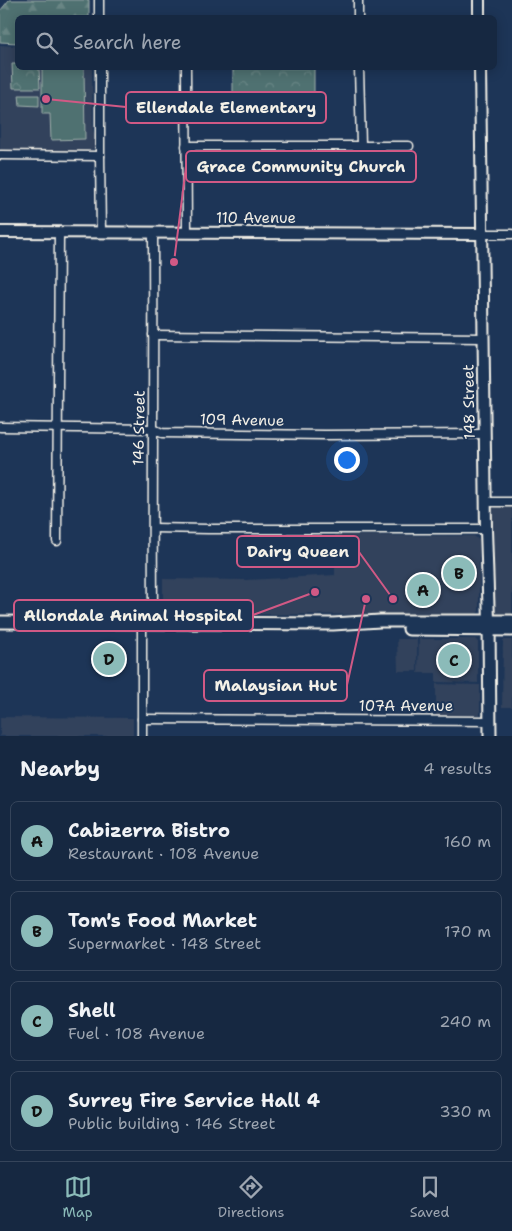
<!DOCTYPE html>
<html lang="en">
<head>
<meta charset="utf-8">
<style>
	body { margin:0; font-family:"Shantell Sans",sans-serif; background:#1f3048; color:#f1f3f6 }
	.you { position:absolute; left:346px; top:459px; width:18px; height:18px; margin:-12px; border:4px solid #fff; border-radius:50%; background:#1a73e8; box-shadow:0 0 0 8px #1a73e833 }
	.badge { display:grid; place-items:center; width:32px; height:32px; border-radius:50%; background:#8bbbb9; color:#111; font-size:16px; font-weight:700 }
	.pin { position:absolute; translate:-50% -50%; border:2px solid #fff; box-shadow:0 1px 5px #0006 }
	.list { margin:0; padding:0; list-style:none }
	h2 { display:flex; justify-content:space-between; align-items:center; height:65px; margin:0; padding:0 20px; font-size:21px }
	h2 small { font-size:16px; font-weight:400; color:#9ea6b1 }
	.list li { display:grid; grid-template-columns:32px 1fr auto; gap:15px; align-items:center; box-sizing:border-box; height:80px; margin:0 10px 10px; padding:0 10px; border:1px solid #35445a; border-radius:8px }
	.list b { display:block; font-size:19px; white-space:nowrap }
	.list p { margin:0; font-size:16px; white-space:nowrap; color:#9ea6b1 }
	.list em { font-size:16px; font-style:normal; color:#9ea6b1 }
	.icon { flex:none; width:28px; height:28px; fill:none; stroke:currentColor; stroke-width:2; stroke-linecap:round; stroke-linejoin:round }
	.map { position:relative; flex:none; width:512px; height:736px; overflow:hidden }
	.search { position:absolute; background:#162841; box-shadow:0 2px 12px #0003; left:15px; right:15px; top:15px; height:55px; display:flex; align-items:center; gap:12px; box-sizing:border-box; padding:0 18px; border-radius:8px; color:#9ea6b1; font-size:19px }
	.sheet { height:425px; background:#162841 }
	nav { display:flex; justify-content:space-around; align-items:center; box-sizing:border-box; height:70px; border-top:1px solid #35445a; background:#162841; font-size:14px; color:#9ea6b1 }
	nav a { display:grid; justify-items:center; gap:2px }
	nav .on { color:#8bbbb9 }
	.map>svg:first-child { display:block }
	.built { fill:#31425c }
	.grass { fill:#4f7171; stroke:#a2b1ac }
	.forest { fill:url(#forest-firs); stroke:#a2b1ac }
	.park { fill:url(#park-crowns); stroke:#a2b1ac }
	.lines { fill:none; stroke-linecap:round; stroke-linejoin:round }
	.minor-casing { stroke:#f4f1e8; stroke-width:11 }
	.tertiary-casing { stroke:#f4f1e8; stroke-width:14 }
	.secondary-casing { stroke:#f4f1e8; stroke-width:15 }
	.minor { stroke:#1d3557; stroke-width:8 }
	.tertiary { stroke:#1d3557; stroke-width:10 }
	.secondary { stroke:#1d3557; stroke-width:11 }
	.labels { text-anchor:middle; stroke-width:4; stroke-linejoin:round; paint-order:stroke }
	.street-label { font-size:15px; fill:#f4f1e8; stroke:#1d3557 }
	.leader { fill:none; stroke:#d15985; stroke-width:2 }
	.callout-dot { fill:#d15985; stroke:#1d3557; stroke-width:2 }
	.callout { fill:#1d3557; stroke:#d15985; stroke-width:2 }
	.callout-label { font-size:16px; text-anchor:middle; font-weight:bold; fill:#f4f1e8 }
</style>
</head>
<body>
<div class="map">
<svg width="512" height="736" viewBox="0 0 512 736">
	<defs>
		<pattern id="forest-firs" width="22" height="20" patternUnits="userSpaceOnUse" patternTransform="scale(1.25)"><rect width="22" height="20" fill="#4f7171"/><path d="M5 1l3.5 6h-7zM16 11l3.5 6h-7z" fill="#698685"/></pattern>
		<pattern id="park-crowns" width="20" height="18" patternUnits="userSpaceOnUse" patternTransform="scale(1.25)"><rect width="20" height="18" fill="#4f7171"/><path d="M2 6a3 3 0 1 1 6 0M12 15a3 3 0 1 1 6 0" fill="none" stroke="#698685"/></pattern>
	</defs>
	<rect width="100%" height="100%" fill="#1d3557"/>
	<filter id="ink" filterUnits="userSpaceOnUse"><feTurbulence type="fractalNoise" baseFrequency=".02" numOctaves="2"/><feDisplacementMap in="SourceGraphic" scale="10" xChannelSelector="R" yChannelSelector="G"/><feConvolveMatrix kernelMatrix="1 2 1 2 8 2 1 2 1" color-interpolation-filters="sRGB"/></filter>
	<g filter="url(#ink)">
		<!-- built -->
		<g class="built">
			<polygon points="0,45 17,46 18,68 92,68 93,130 96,138 96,144 94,149 87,152 0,151"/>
			<polygon points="498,506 512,506 512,617 499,617 496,615 494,611 493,525 491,521 491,514 493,508"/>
			<polygon points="335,535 474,536 479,540 479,611 476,615 179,614 163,612 163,579 246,580 335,575"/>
			<polygon points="397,639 417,639 417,671 398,671"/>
			<polygon points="419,639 475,639 478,642 478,683 436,682 436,673 418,673"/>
			<polygon points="503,640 512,640 512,707 502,707"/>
			<polygon points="436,684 480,685 480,715 436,716"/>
			<polygon points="0,717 133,718 133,736 0,736"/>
		</g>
		<!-- grass -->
		<g class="grass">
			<polygon points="42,68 84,68 85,139 51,140 50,114 42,114"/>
			<polygon points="19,95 39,95 39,106 20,105"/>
		</g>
		<!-- forest -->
		<polygon class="forest" points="9,0 89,0 89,17 18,18 17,43 0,42 0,11"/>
		<!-- park -->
		<g class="park">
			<polygon points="12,64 17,64 18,68 39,68 40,88 13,88"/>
			<rect x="233" y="68" width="81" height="33"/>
		</g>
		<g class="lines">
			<defs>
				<g id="minor">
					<polyline points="99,0 99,18"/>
					<polyline points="358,0 358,18"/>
					<polyline points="100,68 100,156 101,232"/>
					<polyline points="186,68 187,233"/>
					<polyline points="359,68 361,145"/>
					<polyline points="186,146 409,146"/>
					<polyline points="0,155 100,156"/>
					<polyline points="482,234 512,234"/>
					<polyline points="153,335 483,338"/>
					<polyline points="0,427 153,429 162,433 325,435 485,434"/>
					<polyline points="486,502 512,502"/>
					<polyline points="153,528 208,529 486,529"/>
					<polyline points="57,541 59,233"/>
					<path d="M153 623C152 493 154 363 153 233"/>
					<polyline points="142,719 490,721"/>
					<polyline points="142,736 142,623"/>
				</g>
				<g id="tertiary">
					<polyline points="479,0 479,18"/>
					<polyline points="480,68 486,529 489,621"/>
					<polyline points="0,232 482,234"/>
				</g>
				<g id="secondary">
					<polyline points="0,622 333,624 380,621 512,621"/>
					<polyline points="489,623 490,736"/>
					<polyline points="409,629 512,630"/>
				</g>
			</defs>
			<!-- minor casing -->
			<use href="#minor" class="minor-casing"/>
			<!-- tertiary casing -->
			<use href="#tertiary" class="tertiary-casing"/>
			<!-- secondary casing -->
			<use href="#secondary" class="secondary-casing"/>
			<!-- minor -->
			<use href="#minor" class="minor"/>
			<!-- tertiary -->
			<use href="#tertiary" class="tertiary"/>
			<!-- secondary -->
			<use href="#secondary" class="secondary"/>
		</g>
	</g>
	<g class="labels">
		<!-- street labels -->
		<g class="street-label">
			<text x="256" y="223">110 Avenue</text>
			<text transform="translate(469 402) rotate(-91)" y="5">148 Street</text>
			<text transform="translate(242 420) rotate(1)" y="5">109 Avenue</text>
			<text transform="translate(139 428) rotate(-89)" y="5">146 Street</text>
			<text x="406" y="711">107A Avenue</text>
		</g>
	</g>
	<!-- callouts -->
	<path class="leader" d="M46 99L126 107M174 262L186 167M393 599L359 552M315 592L253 615M366 599L347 685"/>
	<g class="callout-dot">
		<circle cx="46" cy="99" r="5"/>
		<circle cx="174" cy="262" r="5"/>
		<circle cx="393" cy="599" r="5"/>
		<circle cx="315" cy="592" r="5"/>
		<circle cx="366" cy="599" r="5"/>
	</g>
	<g class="callout">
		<rect x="126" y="92" width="200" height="31" rx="5"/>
		<rect x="186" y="151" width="230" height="31" rx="5"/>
		<rect x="237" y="536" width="122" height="31" rx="5"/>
		<rect x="14" y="600" width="239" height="31" rx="5"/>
		<rect x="204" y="670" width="143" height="31" rx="5"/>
	</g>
	<g class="callout-label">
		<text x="226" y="113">Ellendale Elementary</text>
		<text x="301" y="172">Grace Community Church</text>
		<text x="298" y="557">Dairy Queen</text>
		<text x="133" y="621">Allondale Animal Hospital</text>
		<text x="276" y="691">Malaysian Hut</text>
	</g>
</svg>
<div class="you"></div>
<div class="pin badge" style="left:423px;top:590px">A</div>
<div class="pin badge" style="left:459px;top:573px">B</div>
<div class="pin badge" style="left:454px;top:660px">C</div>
<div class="pin badge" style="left:109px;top:659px">D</div>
<div class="search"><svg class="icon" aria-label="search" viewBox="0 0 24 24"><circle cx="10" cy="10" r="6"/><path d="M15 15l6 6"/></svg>Search here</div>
</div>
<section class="sheet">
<h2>Nearby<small>4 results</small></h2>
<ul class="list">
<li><span class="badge">A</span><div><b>Cabizerra Bistro</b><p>Restaurant · 108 Avenue</p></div><em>160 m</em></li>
<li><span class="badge">B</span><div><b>Tom's Food Market</b><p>Supermarket · 148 Street</p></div><em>170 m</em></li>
<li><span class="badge">C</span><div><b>Shell</b><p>Fuel · 108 Avenue</p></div><em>240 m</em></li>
<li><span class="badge">D</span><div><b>Surrey Fire Service Hall 4</b><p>Public building · 146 Street</p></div><em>330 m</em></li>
</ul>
</section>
<nav>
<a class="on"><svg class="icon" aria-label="map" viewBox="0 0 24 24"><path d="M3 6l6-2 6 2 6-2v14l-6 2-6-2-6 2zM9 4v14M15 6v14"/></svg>Map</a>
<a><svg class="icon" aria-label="directions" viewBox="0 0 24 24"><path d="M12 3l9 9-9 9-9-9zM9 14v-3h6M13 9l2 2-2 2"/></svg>Directions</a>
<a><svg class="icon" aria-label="saved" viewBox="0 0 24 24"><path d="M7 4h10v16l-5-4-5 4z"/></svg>Saved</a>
</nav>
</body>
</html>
